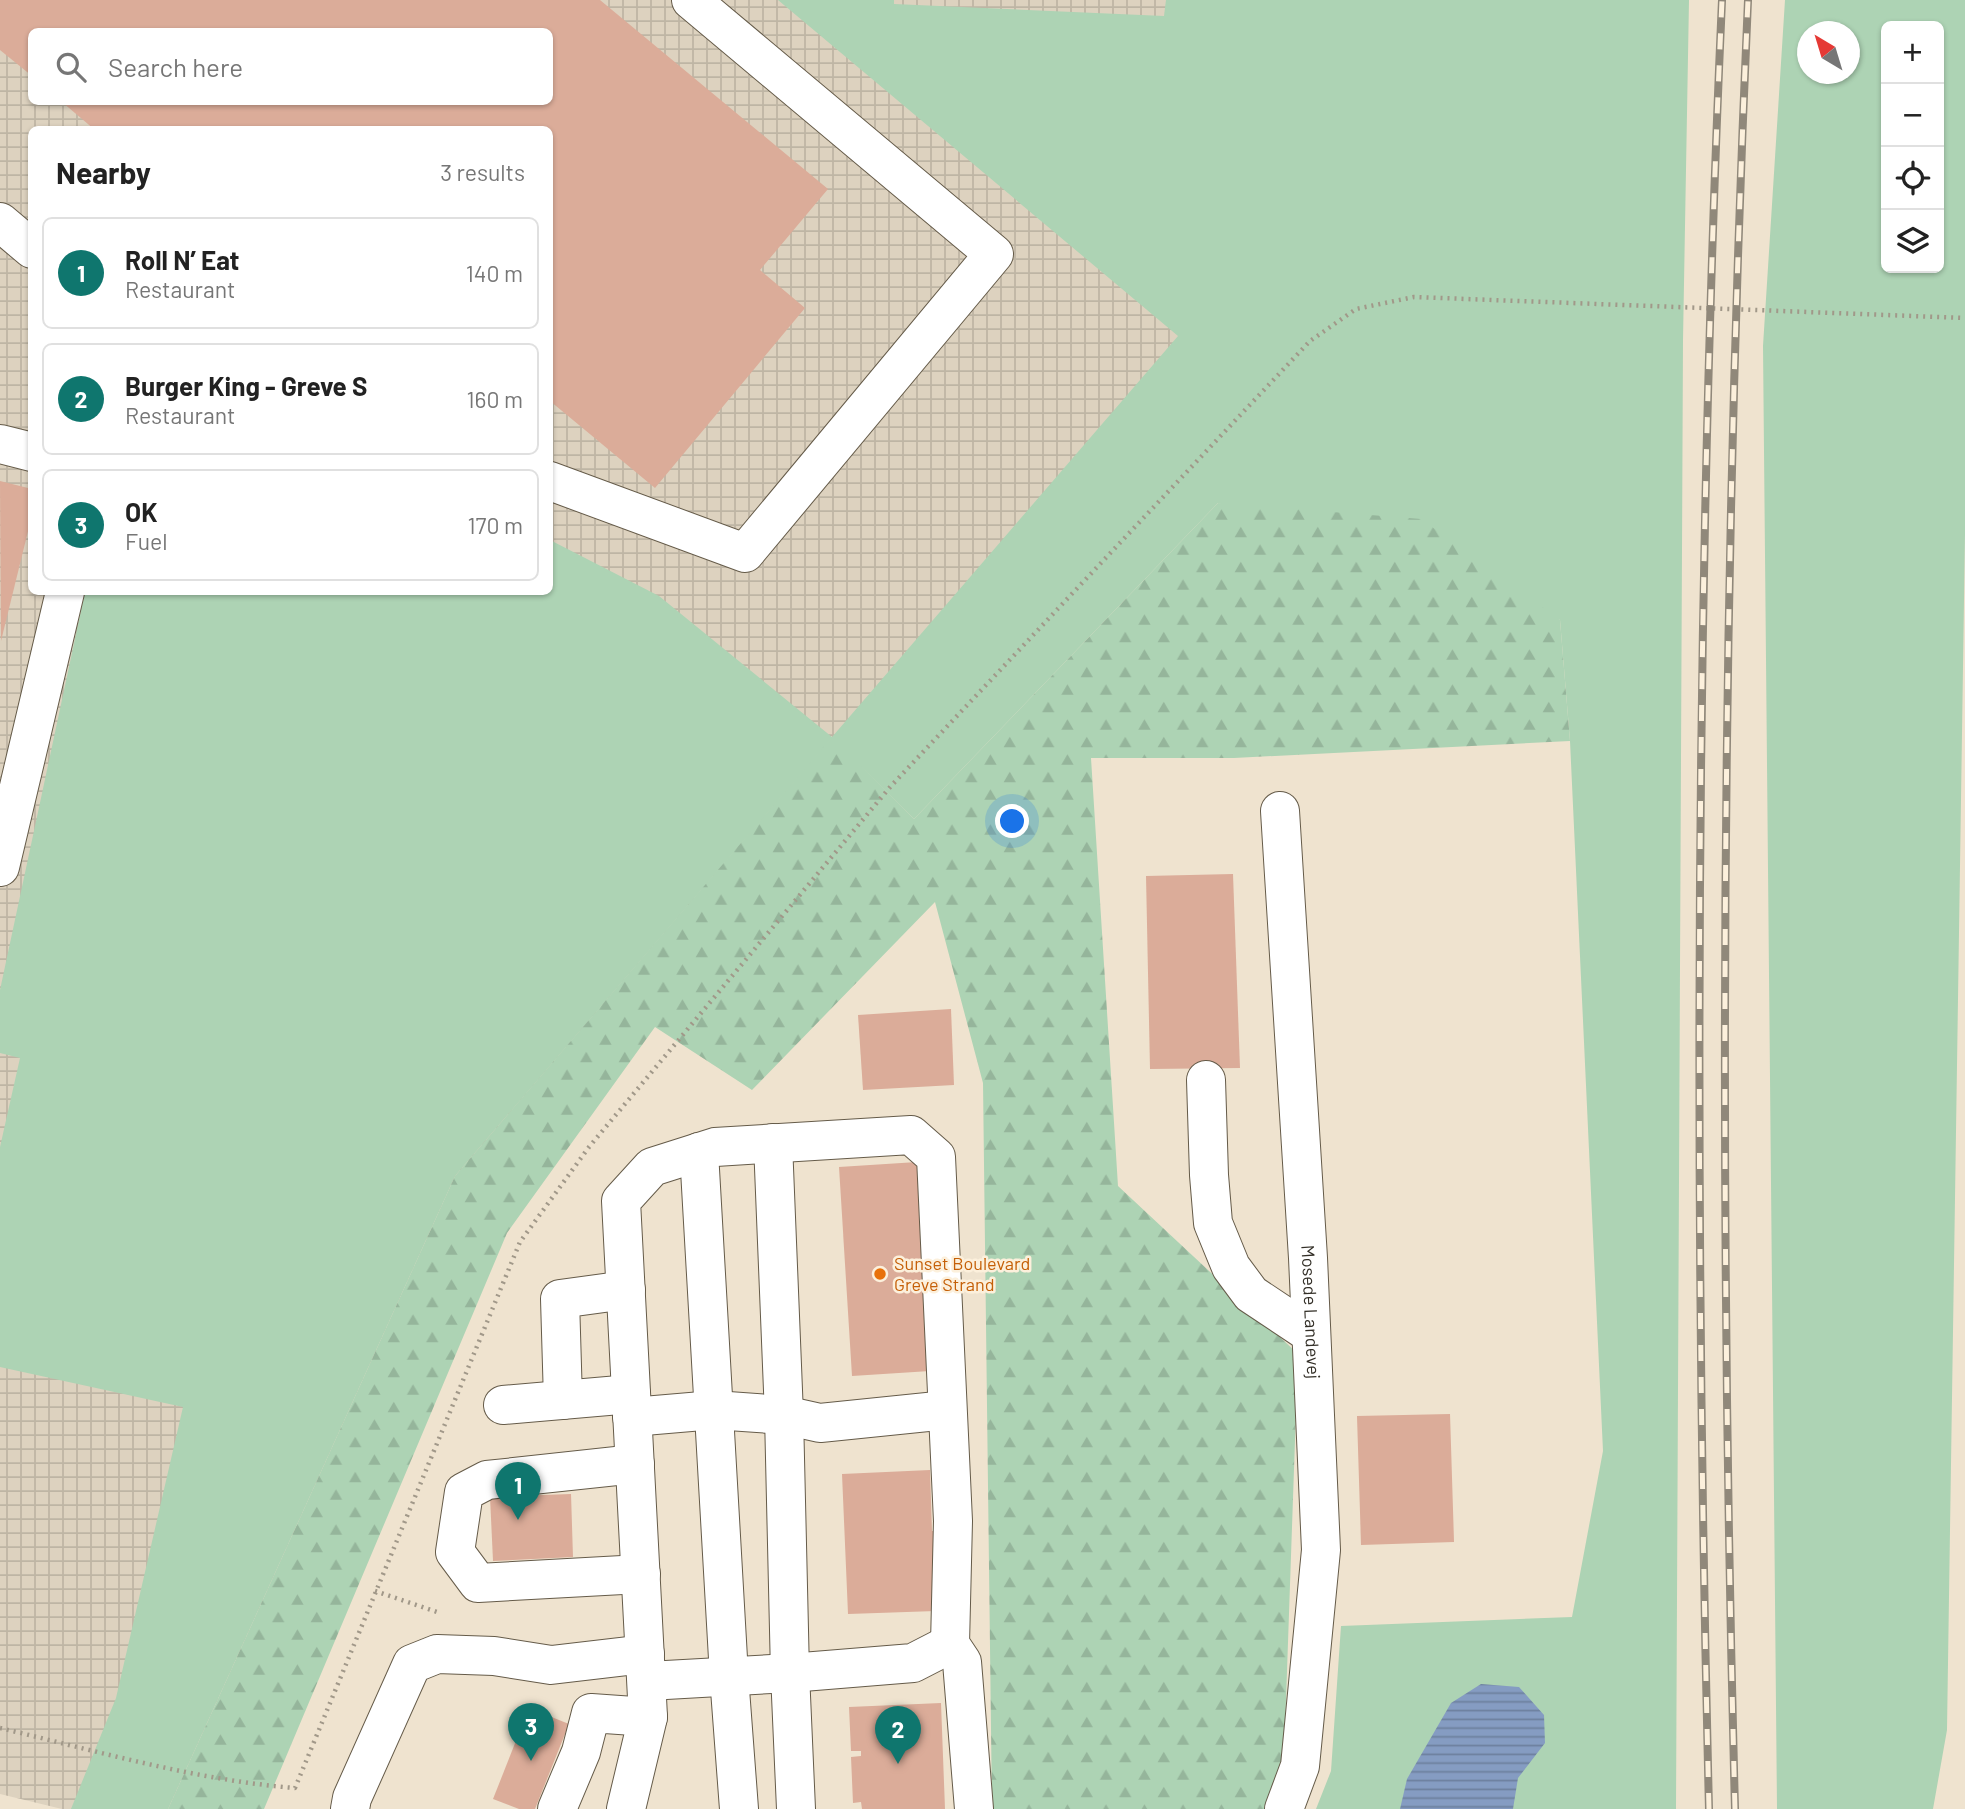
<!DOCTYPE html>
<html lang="en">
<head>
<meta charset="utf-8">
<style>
	body { margin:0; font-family:Barlow,sans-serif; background:#f2f2f2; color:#222 }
	.controls { position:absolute; right:21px; top:21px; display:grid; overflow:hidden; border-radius:10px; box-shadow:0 2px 5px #0004 }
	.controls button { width:63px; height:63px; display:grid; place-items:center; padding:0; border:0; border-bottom:2px solid #e0e0e0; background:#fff; color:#222; font:35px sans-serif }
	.compass { position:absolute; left:1797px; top:21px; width:63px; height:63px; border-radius:50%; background:#fff; box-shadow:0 2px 5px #0004; rotate:322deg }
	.you { position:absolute; left:1013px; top:822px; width:24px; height:24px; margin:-18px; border:5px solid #fff; border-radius:50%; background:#1a73e8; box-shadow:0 0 0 10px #1a73e833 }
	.badge { display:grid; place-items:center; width:46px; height:46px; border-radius:50%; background:#0f766e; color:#fff; font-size:23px; font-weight:700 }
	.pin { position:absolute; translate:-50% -58px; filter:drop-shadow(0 2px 4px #0008) }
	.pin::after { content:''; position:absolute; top:37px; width:24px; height:21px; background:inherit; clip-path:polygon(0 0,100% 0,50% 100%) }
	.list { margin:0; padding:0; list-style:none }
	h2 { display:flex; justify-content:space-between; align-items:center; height:91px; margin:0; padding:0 28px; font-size:30px }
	h2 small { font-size:23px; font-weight:400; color:#767676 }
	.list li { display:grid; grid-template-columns:46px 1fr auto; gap:21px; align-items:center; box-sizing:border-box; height:112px; margin:0 14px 14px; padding:0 14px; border:2px solid #e0e0e0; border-radius:10px }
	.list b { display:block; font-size:26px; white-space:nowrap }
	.list p { margin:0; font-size:23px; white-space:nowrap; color:#767676 }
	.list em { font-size:23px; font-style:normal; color:#767676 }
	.icon { flex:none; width:38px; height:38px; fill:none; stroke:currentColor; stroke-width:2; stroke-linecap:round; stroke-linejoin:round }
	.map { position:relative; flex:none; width:1965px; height:1809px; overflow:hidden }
	.search { position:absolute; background:#fff; box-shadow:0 2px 5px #0004; left:28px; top:28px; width:525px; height:77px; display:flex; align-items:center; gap:18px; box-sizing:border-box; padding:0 24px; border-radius:10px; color:#767676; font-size:26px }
	.panel { position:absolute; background:#fff; box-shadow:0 2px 5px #0004; left:28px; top:126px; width:525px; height:469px; border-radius:10px }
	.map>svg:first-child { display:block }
	.industrial { fill:url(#industrial-grid); fill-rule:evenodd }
	.grass { fill:#add3b4; fill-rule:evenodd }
	.forest { fill:url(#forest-firs) }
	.water { fill:url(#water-rules) }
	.building { fill:#dbac99 }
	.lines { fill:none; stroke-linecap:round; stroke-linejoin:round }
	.minor-casing { stroke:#655b49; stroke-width:40 }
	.path { stroke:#a19889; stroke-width:4.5; stroke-dasharray:2 5; stroke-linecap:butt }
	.minor { stroke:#fff; stroke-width:38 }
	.rail-casing { stroke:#90887a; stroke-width:8 }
	.rail { stroke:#fcf0dc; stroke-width:5; stroke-dasharray:16; stroke-linecap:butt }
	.food-dot { fill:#e8710a; stroke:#fcf0dc; stroke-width:2.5 }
	.labels { text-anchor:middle; stroke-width:5; stroke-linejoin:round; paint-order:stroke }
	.food-label { font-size:18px; fill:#c56008; stroke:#fcf0dc; text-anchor:start }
	.street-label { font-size:18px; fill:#332f27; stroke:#fcf0dc }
</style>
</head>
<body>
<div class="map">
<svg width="1965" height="1809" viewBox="0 0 1965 1809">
	<defs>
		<pattern id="industrial-grid" width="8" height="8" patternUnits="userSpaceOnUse" patternTransform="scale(1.75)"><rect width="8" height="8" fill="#ddd2bf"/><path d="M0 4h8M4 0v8" fill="none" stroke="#beb5a4"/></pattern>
		<pattern id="forest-firs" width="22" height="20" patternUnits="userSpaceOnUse" patternTransform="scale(1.75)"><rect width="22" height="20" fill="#add3b4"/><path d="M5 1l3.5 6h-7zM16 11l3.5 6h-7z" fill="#95b59b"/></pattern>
		<pattern id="water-rules" width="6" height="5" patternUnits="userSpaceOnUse" patternTransform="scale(1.75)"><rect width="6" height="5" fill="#859cc2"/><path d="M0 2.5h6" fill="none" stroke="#6d809e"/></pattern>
	</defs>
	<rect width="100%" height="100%" fill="#efe3cf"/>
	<!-- industrial -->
	<path class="industrial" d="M0 0H1643L455 1176 168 1809H62L0 1794ZM32 32H550V102H32ZM32 130H550V592H32Z"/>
	<!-- grass -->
	<g class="grass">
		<polygon points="778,0 894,0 894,4 1164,16 1166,0 1689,0 1683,340 1676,1809 1316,1809 1331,1771 1341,1626 1572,1617 1603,1451 1570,741 1560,620 1218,503 914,819 832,738 455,1176 168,1809 71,1809 116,1698 183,1407 0,1367 0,1147 20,1058 0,1053 0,990 85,592 550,592 550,540 659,596 832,737 1178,336"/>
		<path d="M1785 0H1965V534L1947 1730 1933 1809H1777L1763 346ZM1886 26H1939V268H1886ZM1808 32H1850V74H1808Z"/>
	</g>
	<!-- forest -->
	<polygon class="forest" points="1218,503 1421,519 1560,620 1570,741 1234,758 1091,758 1118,1186 1298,1354 1284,1758 1267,1809 992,1809 983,1083 935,902 752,1090 655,1027 507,1233 264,1809 168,1809 455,1176 832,737 914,819"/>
	<!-- water -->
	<polygon class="water" points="1481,1684 1519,1687 1544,1715 1545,1743 1518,1778 1513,1809 1400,1809 1407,1779 1451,1703"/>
	<!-- building -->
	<g class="building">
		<polygon points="0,0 600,0 828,189 760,270 805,308 655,488 550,401 550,130 95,130 62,102 550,102 550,32 32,32 32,76 0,50"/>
		<polygon points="0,481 32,489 32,515 1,641"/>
		<polygon points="1233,874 1240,1068 1150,1069 1146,876"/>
		<polygon points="951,1009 954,1085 863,1090 858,1015"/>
		<polygon points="917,1162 930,1371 852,1376 839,1167"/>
		<polygon points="1450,1414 1454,1542 1361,1545 1357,1416"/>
		<polygon points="930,1470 932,1531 945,1531 936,1611 848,1614 842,1474"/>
		<polygon points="571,1494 573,1557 493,1561 490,1497"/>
		<polygon points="941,1703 945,1809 862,1809 861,1802 853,1803 851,1757 861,1756 861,1751 851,1751 849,1707"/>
		<polygon points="529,1708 569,1724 535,1809 519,1809 493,1799"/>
	</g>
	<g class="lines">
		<defs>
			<g id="minor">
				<polyline points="0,222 32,249"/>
				<polyline points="0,444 32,452"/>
				<polyline points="550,481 745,553 994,254 691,0"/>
				<path id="s1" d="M1280 811 1308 1258 1321 1550 1300 1766 1284 1809"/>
				<polyline points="0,867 65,592"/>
				<polyline points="1206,1080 1209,1175 1213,1223 1231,1267 1251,1294 1311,1334"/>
				<polyline points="773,1143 784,1415 790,1673 796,1809"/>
				<polyline points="699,1152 729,1676 739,1809"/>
				<polyline points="563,1400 560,1299 626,1290"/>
				<polyline points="503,1405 631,1394"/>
				<polyline points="632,1417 714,1410 784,1415 820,1423 947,1410"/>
				<polyline points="635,1464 487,1480 464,1492 455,1552 478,1583 641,1574"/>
				<polyline points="648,1681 790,1673 913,1663 950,1644"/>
				<polyline points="350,1809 352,1798 412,1664 437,1654 494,1656 551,1665 645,1654"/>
				<polyline points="557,1809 581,1752 591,1713 648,1717"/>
				<polyline points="626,1809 648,1717 621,1201 652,1167 715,1147 911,1135 936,1157 953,1521 950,1644 962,1662 974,1809"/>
			</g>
		</defs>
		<!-- minor casing -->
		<use href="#minor" class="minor-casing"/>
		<!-- path -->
		<g class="path">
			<polyline points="375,1591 437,1612"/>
			<path d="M0 1728C97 1751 195 1780 295 1788L520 1242 589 1147 891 786 1310 341 1356 309 1414 297 1965 318"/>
		</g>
		<!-- minor -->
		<use href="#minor" class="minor"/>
		<defs>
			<g id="rail">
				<path d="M1709 1809C1694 1206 1695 603 1722 0"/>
				<path d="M1735 1809C1719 1206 1721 602 1748 0"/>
			</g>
		</defs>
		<!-- rail casing -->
		<use href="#rail" class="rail-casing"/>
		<!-- rail -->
		<use href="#rail" class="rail"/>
	</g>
	<!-- markers -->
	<circle class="food-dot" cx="880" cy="1274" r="7"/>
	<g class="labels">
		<!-- food labels -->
		<g class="food-label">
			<text x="894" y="1270">Sunset Boulevard<tspan x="894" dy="21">Greve Strand</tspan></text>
		</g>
		<!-- street labels -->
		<g class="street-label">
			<text dy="6" stroke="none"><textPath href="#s1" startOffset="502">Mosede Landevej</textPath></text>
		</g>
	</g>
</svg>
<div class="controls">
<button>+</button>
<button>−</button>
<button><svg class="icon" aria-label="locate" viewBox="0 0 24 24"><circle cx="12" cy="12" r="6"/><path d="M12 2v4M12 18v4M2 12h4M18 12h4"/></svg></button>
<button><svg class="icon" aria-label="layers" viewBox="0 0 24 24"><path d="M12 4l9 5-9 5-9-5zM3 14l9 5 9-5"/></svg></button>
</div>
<svg class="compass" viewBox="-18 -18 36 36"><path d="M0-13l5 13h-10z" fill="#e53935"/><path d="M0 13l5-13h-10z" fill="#767676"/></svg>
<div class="you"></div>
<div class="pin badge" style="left:518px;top:1520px">1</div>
<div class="pin badge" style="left:898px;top:1764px">2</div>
<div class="pin badge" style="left:531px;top:1761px">3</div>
<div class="search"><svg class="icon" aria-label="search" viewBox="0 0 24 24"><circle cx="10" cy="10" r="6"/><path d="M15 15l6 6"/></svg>Search here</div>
<section class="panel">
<h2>Nearby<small>3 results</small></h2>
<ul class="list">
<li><span class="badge">1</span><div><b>Roll N’ Eat</b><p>Restaurant</p></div><em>140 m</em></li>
<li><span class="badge">2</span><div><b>Burger King - Greve S</b><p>Restaurant</p></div><em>160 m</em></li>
<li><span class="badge">3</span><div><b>OK</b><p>Fuel</p></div><em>170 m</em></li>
</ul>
</section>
</div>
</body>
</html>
